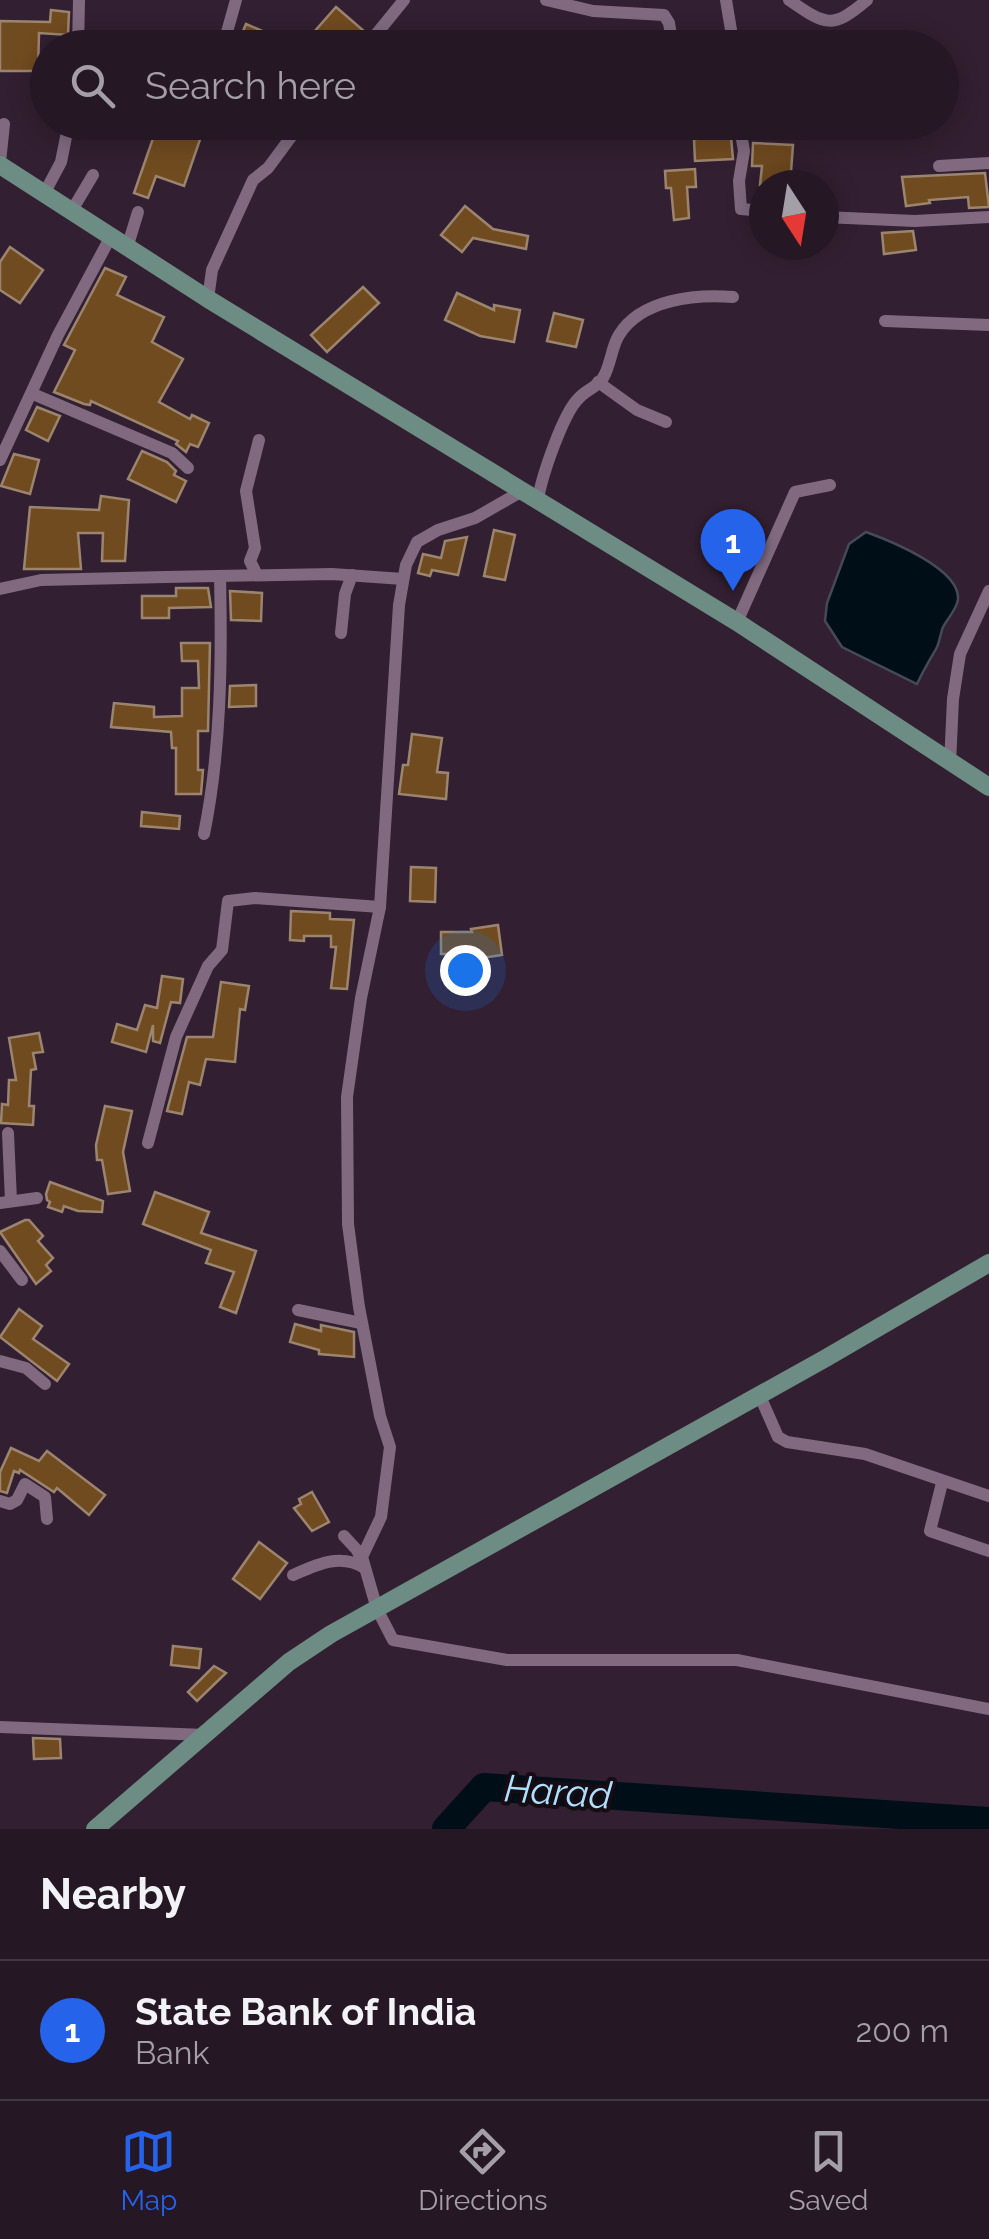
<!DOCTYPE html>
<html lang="en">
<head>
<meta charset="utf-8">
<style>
	body { margin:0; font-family:Raleway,sans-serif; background:#2e202d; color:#f1f3f6 }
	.compass { position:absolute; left:749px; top:170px; width:90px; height:90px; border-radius:50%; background:#261725; box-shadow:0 5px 25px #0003; rotate:168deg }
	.you { position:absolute; left:465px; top:970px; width:35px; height:35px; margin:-25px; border:8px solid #fff; border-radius:50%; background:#1a73e8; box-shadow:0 0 0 15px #1a73e833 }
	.badge { display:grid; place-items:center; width:65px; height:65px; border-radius:50%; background:#2563eb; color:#fff; font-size:32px; font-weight:700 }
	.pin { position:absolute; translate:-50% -82px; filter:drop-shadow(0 2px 5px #0008) }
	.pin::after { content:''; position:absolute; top:52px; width:35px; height:30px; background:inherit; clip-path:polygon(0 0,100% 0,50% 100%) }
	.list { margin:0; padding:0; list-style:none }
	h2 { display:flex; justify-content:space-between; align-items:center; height:130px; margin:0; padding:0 40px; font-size:42px }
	h2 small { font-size:32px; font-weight:400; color:#a49fa7 }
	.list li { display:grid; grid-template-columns:65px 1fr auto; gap:30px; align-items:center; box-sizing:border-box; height:140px; padding:0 40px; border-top:2px solid #423642 }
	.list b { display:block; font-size:38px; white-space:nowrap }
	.list p { margin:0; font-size:32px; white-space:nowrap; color:#a49fa7 }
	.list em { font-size:32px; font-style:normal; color:#a49fa7 }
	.icon { flex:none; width:55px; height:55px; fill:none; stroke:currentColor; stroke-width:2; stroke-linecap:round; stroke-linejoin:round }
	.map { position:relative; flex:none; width:989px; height:1829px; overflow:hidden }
	.search { position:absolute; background:#261725; box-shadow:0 5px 25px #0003; left:30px; right:30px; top:30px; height:110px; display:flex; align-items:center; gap:25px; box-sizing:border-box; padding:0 35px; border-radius:55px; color:#a49fa7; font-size:38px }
	.sheet { height:270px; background:#261725 }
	nav { display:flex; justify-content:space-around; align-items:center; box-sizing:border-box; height:140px; border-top:2px solid #423642; background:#261725; font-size:28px; color:#a49fa7 }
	nav a { display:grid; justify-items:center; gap:5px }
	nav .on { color:#2563eb }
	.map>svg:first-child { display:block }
	.water { fill:#000e18; stroke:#454b56; stroke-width:2.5 }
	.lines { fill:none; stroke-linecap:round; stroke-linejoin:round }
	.river { stroke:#000e18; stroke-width:28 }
	.building { fill:#714b20; stroke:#9c856f; stroke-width:2.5 }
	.street { stroke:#816a80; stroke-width:12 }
	.secondary { stroke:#6d8c83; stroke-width:18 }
	.labels { text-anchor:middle; stroke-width:8; stroke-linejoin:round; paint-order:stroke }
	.water-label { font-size:38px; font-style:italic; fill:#aedffc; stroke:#150c14 }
</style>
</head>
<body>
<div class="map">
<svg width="989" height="1829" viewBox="0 0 989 1829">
	<rect width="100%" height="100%" fill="#321f31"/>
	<!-- water -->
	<path class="water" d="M866 532C891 541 960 569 958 599 957 609 948 618 943 627 940 634 940 642 936 649 929 661 923 671 917 684L842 647 825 621 827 603 849 544Z"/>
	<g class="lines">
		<!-- river -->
		<polyline class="river" points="446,1829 484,1787 989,1821"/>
	</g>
	<!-- building -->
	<g class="building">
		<polygon points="336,7 365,32 355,48 315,48 307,40"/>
		<polygon points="51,10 69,12 68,35 39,33 38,71 0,71 0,21 50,22"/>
		<polygon points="246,24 300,47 300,48 236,48"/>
		<polygon points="188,122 204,128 184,186 156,176 148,198 134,193 158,124 183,133"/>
		<polygon points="731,137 733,159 695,161 694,139"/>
		<polygon points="753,143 793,145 790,185 760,185 762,166 752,166"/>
		<polygon points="695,169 696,187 687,187 689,218 674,220 671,188 666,188 665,171"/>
		<polygon points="985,173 989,207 969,208 968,197 929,200 930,203 906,206 902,177"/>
		<polygon points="465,206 493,229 528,236 526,249 473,238 462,252 441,235"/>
		<polygon points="913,231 916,250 884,254 882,233"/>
		<polygon points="10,247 43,270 20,303 0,290 0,262"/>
		<polygon points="105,268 126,277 117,295 164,317 152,342 183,359 159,402 190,419 192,415 209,423 198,447 190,444 186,452 176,444 178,441 91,401 90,405 84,404 54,392 75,350 64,345"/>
		<polygon points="363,287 379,303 327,352 311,335"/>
		<polygon points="457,293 494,310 494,305 520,310 514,342 480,336 445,320"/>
		<polygon points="554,313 583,320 576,347 547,341"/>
		<polygon points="37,407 60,416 48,441 26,430"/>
		<polygon points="142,451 167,462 176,471 174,475 186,481 176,502 128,479"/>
		<polygon points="14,454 39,460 30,494 1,486"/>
		<polygon points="101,496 129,500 125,561 102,561 103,533 78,533 81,569 24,569 30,507 99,510"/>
		<polygon points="494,530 515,535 505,580 484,576"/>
		<polygon points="467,537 458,575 432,570 430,576 418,573 423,554 441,558 445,541"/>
		<polygon points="176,588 208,588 211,607 169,608 169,618 142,618 142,596 176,596"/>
		<polygon points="230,591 262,593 261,621 231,620"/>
		<polygon points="181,643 210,643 208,731 198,731 198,770 203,770 201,794 176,794 176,748 172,748 171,732 111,727 114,703 154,707 154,717 182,716 182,688 199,688 198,661 182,661"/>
		<polygon points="256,685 256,706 229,707 230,686"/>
		<polygon points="412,734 442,738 437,772 448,773 446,799 399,794 403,765 408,765"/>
		<polygon points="142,812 180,816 179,829 141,826"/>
		<polygon points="411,867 436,868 435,902 410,901"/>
		<polygon points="291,911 330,913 330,919 354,920 347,989 331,988 336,947 331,947 331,936 304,936 304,941 290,940"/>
		<polygon points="498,925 502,955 475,959 475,954 441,954 441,932 472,932 471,929"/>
		<polygon points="162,976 183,979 180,1003 171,1002 160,1043 153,1041 153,1025 146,1052 112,1042 117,1024 137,1030 145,1005 157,1008"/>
		<polygon points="221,982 249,986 245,1010 240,1009 235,1062 206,1059 200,1085 189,1082 182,1114 167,1111 187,1037 213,1037"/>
		<polygon points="39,1033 43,1052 33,1053 36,1069 31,1070 29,1106 34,1106 33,1125 1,1123 2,1104 8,1105 9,1080 16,1080 9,1038"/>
		<polygon points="105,1106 132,1111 123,1152 130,1191 108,1194 102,1160 97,1160 96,1145"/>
		<polygon points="50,1182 103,1201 102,1212 78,1211 64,1206 62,1212 48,1207 50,1202 47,1200 46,1194"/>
		<polygon points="155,1192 209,1212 201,1233 256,1251 236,1313 220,1307 234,1272 206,1263 211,1250 143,1224"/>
		<polygon points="25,1220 29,1220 43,1236 38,1241 53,1258 46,1265 51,1271 36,1284 0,1232"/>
		<polygon points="19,1309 42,1326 33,1339 69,1364 57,1381 0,1337"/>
		<polygon points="295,1324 321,1331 321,1325 354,1332 354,1357 319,1354 319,1350 290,1342"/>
		<polygon points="11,1448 39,1461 47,1451 105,1495 89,1515 57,1488 54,1492 20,1470 19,1473 14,1471 7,1493 0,1491 0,1472"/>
		<polygon points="312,1492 329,1522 312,1531 294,1508 301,1504 299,1499"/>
		<polygon points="259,1542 287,1563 260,1599 233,1579"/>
		<polygon points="173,1646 201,1649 199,1668 171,1665"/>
		<polygon points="214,1666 226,1673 197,1701 188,1692"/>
		<polygon points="33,1738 60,1739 61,1758 34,1759"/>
	</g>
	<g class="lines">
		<!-- street -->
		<g class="street">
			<polyline points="546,0 593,11 664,15 669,23 673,48"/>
			<polyline points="726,0 734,48"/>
			<path d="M789 0C825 25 832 30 867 0"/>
			<polyline points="227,32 236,0"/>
			<polyline points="78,48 79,0"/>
			<polyline points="365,48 404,0"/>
			<polyline points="687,122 702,129 739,125"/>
			<polyline points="739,122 744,151 739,181 741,209 764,211"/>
			<polyline points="0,162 4,124"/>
			<polyline points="939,166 989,163"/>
			<polyline points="44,194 61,162 69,122"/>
			<polyline points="71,212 93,175"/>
			<polyline points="824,217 915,221 989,217"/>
			<polyline points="127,248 138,212"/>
			<polyline points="208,299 212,270 253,180 268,168 302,122"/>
			<polyline points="885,321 989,325"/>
			<polyline points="598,382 637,410 666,422"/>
			<polyline points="33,394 172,453 188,468"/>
			<polyline points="0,460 58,335 110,238"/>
			<polyline points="524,490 475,518 438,530 417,542 406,565 399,605 380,907 361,998 347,1097 348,1224 359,1307 380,1416 390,1447 381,1517 362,1557 377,1609 393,1640 507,1660 737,1660 989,1709"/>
			<path d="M538 499C542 476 563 413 579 398 586 390 596 388 603 378 611 365 611 348 619 335 641 299 696 294 733 297"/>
			<polyline points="257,575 250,561 255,548 246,491 259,440"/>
			<polyline points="0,589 41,580 165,577 332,574 403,579"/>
			<polyline points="737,622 795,492 830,485"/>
			<polyline points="341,633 345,594 352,575"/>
			<polyline points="950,764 953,699 960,654 989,591"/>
			<path d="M204 834C221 751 222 661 220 576"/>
			<polyline points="8,1133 11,1201"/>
			<polyline points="148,1143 176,1037 208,966 222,950 228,901 255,898 380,907"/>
			<polyline points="0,1203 37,1198"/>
			<polyline points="0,1251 22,1280"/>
			<polyline points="298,1310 361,1323"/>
			<polyline points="0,1361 26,1368 45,1384"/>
			<polyline points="759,1394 778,1437 787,1442 865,1454 989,1496"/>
			<polyline points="942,1483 930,1531 989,1551"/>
			<polyline points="0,1501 10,1504 17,1500 25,1484 45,1497 47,1519"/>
			<polyline points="344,1536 357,1550 362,1561"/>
			<path d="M293 1575C318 1564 340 1553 365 1568"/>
			<polyline points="0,1727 205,1735"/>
		</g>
		<!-- secondary -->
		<g class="secondary">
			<polyline points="0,165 208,299 737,622 989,787"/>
			<polyline points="95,1829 289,1662 331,1634 826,1358 989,1263"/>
		</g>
	</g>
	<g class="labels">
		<!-- water labels -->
		<g class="water-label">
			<text transform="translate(558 1792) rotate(4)" y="13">Harad</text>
		</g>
	</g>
</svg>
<svg class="compass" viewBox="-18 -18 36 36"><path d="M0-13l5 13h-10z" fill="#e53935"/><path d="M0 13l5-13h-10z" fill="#a49fa7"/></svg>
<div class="you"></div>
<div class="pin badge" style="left:733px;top:591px">1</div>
<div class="search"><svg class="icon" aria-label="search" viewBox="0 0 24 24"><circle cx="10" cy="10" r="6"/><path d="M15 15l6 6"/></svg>Search here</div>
</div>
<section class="sheet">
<h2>Nearby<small></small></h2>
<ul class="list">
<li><span class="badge">1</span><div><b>State Bank of India</b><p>Bank</p></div><em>200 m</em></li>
</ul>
</section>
<nav>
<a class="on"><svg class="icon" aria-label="map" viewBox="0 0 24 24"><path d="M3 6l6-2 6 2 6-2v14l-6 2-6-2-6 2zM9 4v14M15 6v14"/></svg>Map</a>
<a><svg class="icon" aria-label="directions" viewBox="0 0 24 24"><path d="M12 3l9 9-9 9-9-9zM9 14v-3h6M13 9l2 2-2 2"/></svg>Directions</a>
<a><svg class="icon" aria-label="saved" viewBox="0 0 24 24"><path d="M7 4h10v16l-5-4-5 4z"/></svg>Saved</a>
</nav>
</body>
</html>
